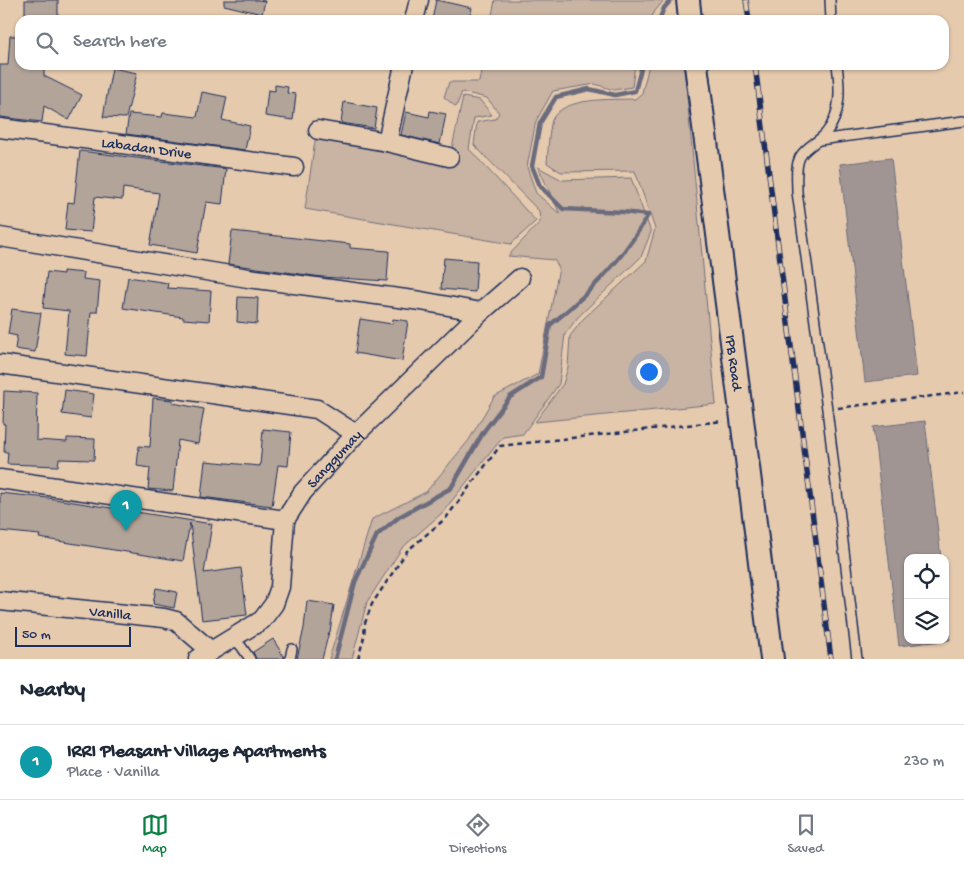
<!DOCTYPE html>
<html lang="en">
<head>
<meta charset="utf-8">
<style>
	body { margin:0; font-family:"Gochi Hand",sans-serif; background:#f6f6f7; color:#1f2937 }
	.controls { position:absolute; right:15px; bottom:15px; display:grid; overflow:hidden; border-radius:10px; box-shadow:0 1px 4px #0004 }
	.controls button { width:45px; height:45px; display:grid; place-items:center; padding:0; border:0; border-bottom:1px solid #e0e1e3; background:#fff; color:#1f2937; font:25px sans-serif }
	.scale { position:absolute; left:15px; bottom:12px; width:116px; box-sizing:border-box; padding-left:5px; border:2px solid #1b2f5e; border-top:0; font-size:14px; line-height:18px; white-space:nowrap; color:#1b2f5e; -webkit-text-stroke:4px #e6caae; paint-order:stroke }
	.you { position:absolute; left:648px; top:371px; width:18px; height:18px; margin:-12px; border:4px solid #fff; border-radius:50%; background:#1a73e8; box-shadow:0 0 0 8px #1a73e833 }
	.badge { display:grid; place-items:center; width:32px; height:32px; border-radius:50%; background:#0b8043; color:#fff; font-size:16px; font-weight:700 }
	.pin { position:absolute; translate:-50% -41px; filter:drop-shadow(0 1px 2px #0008) }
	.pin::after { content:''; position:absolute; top:26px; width:18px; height:15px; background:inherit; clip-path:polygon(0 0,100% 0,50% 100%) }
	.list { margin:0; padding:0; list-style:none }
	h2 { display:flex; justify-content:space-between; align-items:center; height:65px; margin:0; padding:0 20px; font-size:21px }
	h2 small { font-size:16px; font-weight:400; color:#747a83 }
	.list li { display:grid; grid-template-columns:32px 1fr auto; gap:15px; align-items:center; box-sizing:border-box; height:75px; padding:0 20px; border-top:1px solid #e0e1e3 }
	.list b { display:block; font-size:19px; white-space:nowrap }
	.list p { margin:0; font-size:16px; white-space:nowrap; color:#747a83 }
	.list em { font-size:16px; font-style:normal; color:#747a83 }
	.icon { flex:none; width:28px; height:28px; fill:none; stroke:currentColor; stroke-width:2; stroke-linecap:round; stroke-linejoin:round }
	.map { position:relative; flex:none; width:964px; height:659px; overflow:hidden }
	.search { position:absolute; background:#fff; box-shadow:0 1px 4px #0004; left:15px; right:15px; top:15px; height:55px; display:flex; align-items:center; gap:12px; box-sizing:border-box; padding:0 18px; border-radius:15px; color:#747a83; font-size:19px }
	.sheet { height:140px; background:#fff }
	nav { display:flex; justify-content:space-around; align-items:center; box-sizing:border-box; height:70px; border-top:1px solid #e0e1e3; background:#fff; font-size:14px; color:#747a83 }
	nav a { display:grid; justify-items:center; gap:2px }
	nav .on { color:#0b8043 }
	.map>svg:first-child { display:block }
	.green { fill:#c9b3a2; stroke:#727180 }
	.water { fill:#a09593; stroke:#6b6c7e }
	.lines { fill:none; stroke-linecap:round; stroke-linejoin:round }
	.stream { stroke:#6b6c7e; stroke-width:4.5 }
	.building { fill:#b3a49a; stroke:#1b2f5e }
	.service-casing { stroke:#1b2f5e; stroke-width:12 }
	.minor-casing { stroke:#1b2f5e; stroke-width:21 }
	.tertiary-casing { stroke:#1b2f5e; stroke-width:26 }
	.path { stroke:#1b2f5e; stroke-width:2.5; stroke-dasharray:5 4; stroke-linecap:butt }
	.service { stroke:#e6caae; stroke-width:9 }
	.minor { stroke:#e6caae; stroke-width:18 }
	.tertiary { stroke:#e6caae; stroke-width:22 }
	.rail-casing { stroke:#1b2f5e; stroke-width:5.5 }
	.rail { stroke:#e6caae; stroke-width:4; stroke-dasharray:11; stroke-linecap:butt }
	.labels { text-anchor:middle; stroke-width:4; stroke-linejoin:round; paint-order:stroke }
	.street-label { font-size:15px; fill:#1b2f5e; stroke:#e6caae }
</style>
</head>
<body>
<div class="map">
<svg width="964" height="659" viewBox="0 0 964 659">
	<rect width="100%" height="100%" fill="#e6caae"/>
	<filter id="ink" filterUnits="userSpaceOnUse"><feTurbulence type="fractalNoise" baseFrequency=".02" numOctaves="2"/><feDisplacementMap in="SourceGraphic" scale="10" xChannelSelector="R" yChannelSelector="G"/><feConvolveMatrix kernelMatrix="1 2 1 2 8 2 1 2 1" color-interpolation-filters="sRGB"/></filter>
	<g filter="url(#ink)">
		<!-- green -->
		<g class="green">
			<polygon points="495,0 664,0 655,11 650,20 491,20"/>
			<polygon points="482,65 635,65 632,87 614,90 595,84 553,91 536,121 527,167 536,193 560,214 538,167 562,180 631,178 651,232 641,257 579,316 565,334 559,384 523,434 503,437 442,513 402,548 367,602 352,659 329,659 372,519 426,492 469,440 494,397 538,374 559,268 554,260 508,256 540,222 539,211 474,145 477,122 495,119 499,113 487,98 462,92 456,107 444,97 449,82 479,82"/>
			<path d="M649 65H684L716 404 535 422 563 384 568 367 570 336 583 319 646 261 655 229 635 171 561 172 547 163C548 153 549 129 552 120 563 96 613 100 635 99L642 93Z"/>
			<polygon points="463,97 480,100 492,115 474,118 469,149 536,221 511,244 305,209 316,134 449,162"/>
		</g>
		<!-- water -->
		<g class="water">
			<polygon points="891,158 917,376 865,382 840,164"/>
			<polygon points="925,421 941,558 908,558 908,640 945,640 945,596 950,640 899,646 873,427"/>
		</g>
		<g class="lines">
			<!-- stream -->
			<g class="stream">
				<polyline points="659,20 664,8 671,0"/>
				<path d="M335 659 355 582 377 535 399 517 451 488 484 431 510 397 541 377 550 325C589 294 624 259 648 215L623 212 563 209 540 186 532 166 540 123 556 97 589 89 615 95 635 91 642 65"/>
			</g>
		</g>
		<!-- building -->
		<g class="building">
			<rect x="25" y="0" width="33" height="20"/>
			<polygon points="224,0 258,0 265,1 262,14 224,5"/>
			<polygon points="436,0 472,8 469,20 432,20"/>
			<polygon points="10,36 20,36 20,65 44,65 44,76 82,95 69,120 44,106 42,122 0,117 0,65 8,65"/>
			<polygon points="112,68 137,73 126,118 103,117"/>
			<polygon points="275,85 288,87 287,93 296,94 293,120 265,116 268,90 275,91"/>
			<polygon points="202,92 227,97 222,120 250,126 245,150 126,134 129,114 162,117 163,113 197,117"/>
			<polygon points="344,102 377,108 374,128 341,123"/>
			<polygon points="430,111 446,114 440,144 401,135 406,112 429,117"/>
			<polygon points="80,151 226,169 222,204 206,202 197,253 150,245 159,193 123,188 122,200 95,197 91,232 65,230 68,202 74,203"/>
			<polygon points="232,231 350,244 350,248 389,251 387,281 322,277 228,264"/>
			<polygon points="444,258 477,261 475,292 441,289"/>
			<polygon points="63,271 84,273 83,279 100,281 97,312 91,312 87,356 65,354 69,311 43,308 47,272 63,274"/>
			<polygon points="128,277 168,283 167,288 211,291 209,321 183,319 183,317 123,308"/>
			<polygon points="238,297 258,298 257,324 237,322"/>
			<polygon points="12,309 41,313 35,352 15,349 17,336 8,334"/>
			<polygon points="360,319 392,324 393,319 408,321 402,361 355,353"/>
			<polygon points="65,390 94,394 91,418 62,414"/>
			<polygon points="4,391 37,393 36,440 67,442 67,438 95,439 94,460 59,459 58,466 7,464 8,452 4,452 5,424 3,424"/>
			<polygon points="153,398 173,400 173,403 204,409 198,444 178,440 173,491 148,489 150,468 137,466 139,446 150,447"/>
			<polygon points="263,429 291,432 288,466 278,465 272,506 201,497 205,461 260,466"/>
			<polygon points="0,493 48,498 212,524 204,573 241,568 247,615 202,620 190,523 183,561 39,538 40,535 0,531"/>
			<polygon points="156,588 177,592 174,608 153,604"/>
			<polygon points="307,601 334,605 330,632 329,632 322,659 297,659 304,628"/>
			<polygon points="273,639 284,657 284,659 256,659 253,652"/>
		</g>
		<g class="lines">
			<defs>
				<g id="service">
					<polyline points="830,0 831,20"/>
					<path d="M837 65C840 87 842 114 826 133 819 142 806 146 800 157 795 167 797 180 797 192L827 409 857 659"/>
					<polyline points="819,140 964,121"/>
					<polyline points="232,638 241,646 250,659"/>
					<polyline points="290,659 292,649"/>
				</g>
				<g id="minor">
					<polyline points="414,20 419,0"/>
					<path id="s1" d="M0 128 294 167"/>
					<polyline points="318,130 387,142 449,157"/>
					<polyline points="387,142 404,65"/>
					<polyline points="0,237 248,278 421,301 481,312"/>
					<polyline points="0,364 317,409 356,434"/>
					<polyline points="0,479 285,520"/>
					<path id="s2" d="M0 601 164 618 176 621 211 651"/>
					<path id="s3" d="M198 659 262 620 274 604 280 587 285 520 303 492 356 434 481 312 520 278"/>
				</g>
				<g id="tertiary">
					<polyline points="688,0 690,20"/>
					<path id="s4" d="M696 65 742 419 772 659"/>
				</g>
			</defs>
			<!-- service casing -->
			<use href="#service" class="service-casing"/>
			<!-- minor casing -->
			<use href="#minor" class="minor-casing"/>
			<!-- tertiary casing -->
			<use href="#tertiary" class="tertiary-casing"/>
			<!-- path -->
			<g class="path">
				<polyline points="838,408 964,392"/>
				<polyline points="358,659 364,637 365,623 372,604 407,551 446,518 500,446 723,421"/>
			</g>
			<!-- service -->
			<use href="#service" class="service"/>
			<!-- minor -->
			<use href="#minor" class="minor"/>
			<!-- tertiary -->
			<use href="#tertiary" class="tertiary"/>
			<defs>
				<g id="rail">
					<polyline points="746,0 749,20"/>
					<polyline points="755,65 831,659"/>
				</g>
			</defs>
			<!-- rail casing -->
			<use href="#rail" class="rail-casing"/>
			<!-- rail -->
			<use href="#rail" class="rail"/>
		</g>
	</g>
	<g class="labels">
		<!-- street labels -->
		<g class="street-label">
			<text dy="5" stroke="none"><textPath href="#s1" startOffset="148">Labadan Drive</textPath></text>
			<text dy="5" stroke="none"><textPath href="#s4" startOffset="300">IPB Road</textPath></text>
			<text dy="5" stroke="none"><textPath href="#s3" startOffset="259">Sanggumay</textPath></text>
			<text dy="5" stroke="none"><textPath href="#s2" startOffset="111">Vanilla</textPath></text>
		</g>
	</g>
</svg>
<div class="controls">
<button><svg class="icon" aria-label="locate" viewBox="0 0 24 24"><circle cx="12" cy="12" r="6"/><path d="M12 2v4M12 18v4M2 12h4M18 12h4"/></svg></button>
<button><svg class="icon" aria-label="layers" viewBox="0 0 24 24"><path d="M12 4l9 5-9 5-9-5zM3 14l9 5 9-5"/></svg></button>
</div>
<div class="scale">50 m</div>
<div class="you"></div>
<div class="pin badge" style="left:126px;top:531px;background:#0f9aa8">1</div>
<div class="search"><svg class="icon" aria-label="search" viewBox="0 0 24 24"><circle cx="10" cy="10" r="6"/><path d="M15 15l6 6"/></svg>Search here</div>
</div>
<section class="sheet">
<h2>Nearby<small></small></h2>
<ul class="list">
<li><span class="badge" style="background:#0f9aa8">1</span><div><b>IRRI Pleasant Village Apartments</b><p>Place · Vanilla</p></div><em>230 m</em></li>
</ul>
</section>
<nav>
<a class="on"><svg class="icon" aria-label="map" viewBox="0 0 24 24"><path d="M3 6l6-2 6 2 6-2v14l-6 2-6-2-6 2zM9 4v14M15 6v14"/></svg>Map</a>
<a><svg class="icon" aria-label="directions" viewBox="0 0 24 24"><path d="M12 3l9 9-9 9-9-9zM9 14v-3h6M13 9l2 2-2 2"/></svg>Directions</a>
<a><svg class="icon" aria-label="saved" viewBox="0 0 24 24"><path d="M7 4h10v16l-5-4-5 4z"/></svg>Saved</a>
</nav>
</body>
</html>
